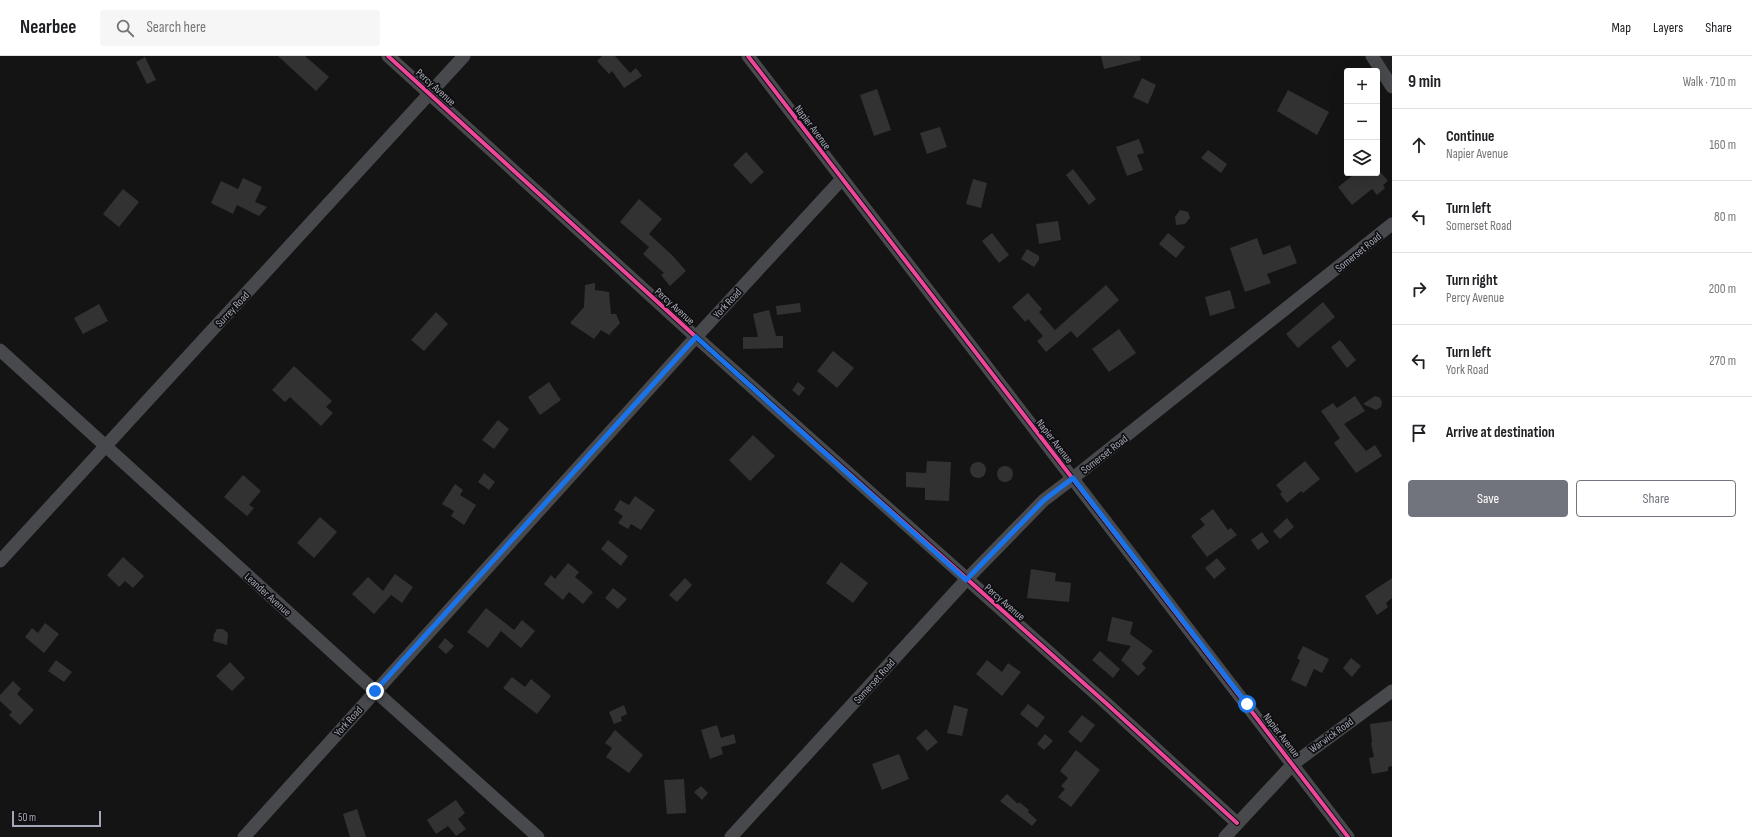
<!DOCTYPE html>
<html lang="en">
<head>
<meta charset="utf-8">
<style>
	body { margin:0; font-family:"Sofia Sans Condensed",sans-serif; background:#f6f6f6; color:#202124 }
	.controls { position:absolute; right:12px; top:12px; display:grid; overflow:hidden; border-radius:4px; box-shadow:0 4px 16px #0002 }
	.controls button { width:36px; height:36px; display:grid; place-items:center; padding:0; border:0; border-bottom:1px solid #e0e0e0; background:#fff; color:#202124; font:20px sans-serif }
	.scale { position:absolute; left:12px; bottom:10px; width:89px; box-sizing:border-box; padding-left:4px; border:2px solid #a5a8b6; border-top:0; font-size:11px; line-height:14px; white-space:nowrap; color:#a5a8b6; -webkit-text-stroke:3px #0e0e10; paint-order:stroke }
	.stop { position:absolute; width:12px; height:12px; margin:-9px; border:3px solid #1a73e8; border-radius:50%; background:#fff }
	.stop.end { background:#1a73e8; border-color:#fff; box-shadow:0 1px 4px #0008 }
	.list { margin:0; padding:0; list-style:none }
	h2 { display:flex; justify-content:space-between; align-items:center; height:52px; margin:0; padding:0 16px; font-size:17px }
	h2 small { font-size:13px; font-weight:400; color:#757577 }
	.list li { display:grid; grid-template-columns:26px 1fr auto; gap:12px; align-items:center; box-sizing:border-box; height:72px; padding:0 16px; border-top:1px solid #e0e0e0 }
	.list b { display:block; font-size:15px; white-space:nowrap }
	.list p { margin:0; font-size:13px; white-space:nowrap; color:#757577 }
	.list em { font-size:13px; font-style:normal; color:#757577 }
	.actions { display:flex; gap:8px; padding:12px 16px }
	.actions a { flex:1; padding:9px 0; border:1px solid #72747d; border-radius:4px; text-align:center; font-size:14px; color:#72747d }
	.actions .main { background:#72747d; color:#fff }
	.icon { flex:none; width:22px; height:22px; fill:none; stroke:currentColor; stroke-width:2; stroke-linecap:round; stroke-linejoin:round }
	.map { position:relative; flex:none; width:1392px; height:781px; overflow:hidden }
	header { display:flex; align-items:center; gap:24px; box-sizing:border-box; height:56px; padding:0 20px; background:#fff; border-bottom:1px solid #e0e0e0 }
	header strong { font-size:19px }
	nav { display:flex; gap:22px; margin-inline-start:auto; font-size:14px }
	.search { width:280px; height:36px; background:#f6f6f6; display:flex; align-items:center; gap:10px; box-sizing:border-box; padding:0 14px; border-radius:4px; color:#757577; font-size:15px }
	main { display:flex }
	aside { flex:1; background:#fff }
	.map>svg:first-child { display:block }
	.built { fill:#1e1e20 }
	.building { fill:#323233 }
	.lines { fill:none; stroke-linecap:round; stroke-linejoin:round }
	.minor { stroke:#48494d; stroke-width:13 }
	.cycleway-casing { stroke:#0e0e10; stroke-width:6 }
	.cycleway { stroke:#ed469a; stroke-width:4 }
	.route { stroke:#1a73e8; stroke-width:5 }
	.labels { text-anchor:middle; stroke-width:3.5; stroke-linejoin:round; paint-order:stroke }
	.street-label { font-size:11px; fill:#a5a8b6; stroke:#0e0e10 }
</style>
</head>
<body>
<header>
<strong>Nearbee</strong>
<div class="search"><svg class="icon" aria-label="search" viewBox="0 0 24 24"><circle cx="10" cy="10" r="6"/><path d="M15 15l6 6"/></svg>Search here</div>
<nav><a>Map</a><a>Layers</a><a>Share</a></nav>
</header>
<main>
<div class="map">
<svg width="1392" height="781" viewBox="0 0 1392 781">
	<rect width="100%" height="100%" fill="#141414"/>
	<!-- built -->
	<polygon class="built" points="1378,0 1392,0 1392,22"/>
	<!-- building -->
	<g class="building">
		<polygon points="278,0 305,0 329,21 316,35"/>
		<polygon points="602,0 615,0 630,17 636,12 642,20 624,32 612,15 609,18 597,5"/>
		<polygon points="1101,0 1140,0 1141,4 1104,13"/>
		<polygon points="145,1 156,24 147,28 136,6"/>
		<polygon points="1142,22 1156,29 1148,48 1133,41"/>
		<polygon points="877,33 891,74 874,80 860,39"/>
		<polygon points="1288,34 1329,56 1317,79 1277,55"/>
		<polygon points="940,71 947,91 927,98 920,77"/>
		<polygon points="1139,83 1144,97 1137,99 1143,114 1127,120 1116,91"/>
		<polygon points="1208,94 1227,108 1221,117 1201,102"/>
		<polygon points="746,96 764,116 751,128 733,109"/>
		<polygon points="1073,113 1096,143 1089,149 1066,119"/>
		<polygon points="1356,117 1381,117 1388,125 1383,129 1385,132 1377,139 1372,133 1352,149 1338,131"/>
		<polygon points="243,122 262,131 255,146 267,151 259,160 237,149 233,158 211,147 221,125 238,133"/>
		<polygon points="973,123 987,127 981,152 966,148"/>
		<polygon points="123,133 139,146 119,171 103,158"/>
		<polygon points="639,143 662,163 649,178 673,200 686,215 670,230 661,219 664,217 643,198 649,191 620,166"/>
		<polygon points="1180,154 1188,156 1190,162 1185,168 1176,169 1175,161"/>
		<polygon points="1058,165 1061,184 1039,188 1036,168"/>
		<polygon points="992,177 1009,199 999,207 982,185"/>
		<polygon points="1168,177 1185,191 1176,202 1159,188"/>
		<polygon points="1257,182 1263,199 1290,189 1297,207 1267,218 1271,227 1245,236 1230,192"/>
		<polygon points="1027,193 1039,200 1039,204 1034,211 1021,203"/>
		<polygon points="595,227 595,234 609,236 611,258 616,258 620,267 609,279 601,274 594,283 570,267 584,251 585,229"/>
		<polygon points="1106,229 1119,244 1077,282 1071,275 1046,296 1037,285 1043,280 1028,263 1025,266 1012,251 1028,237 1042,253 1039,256 1055,274"/>
		<polygon points="1230,234 1235,252 1210,260 1205,241"/>
		<polygon points="1323,246 1335,261 1298,292 1286,278"/>
		<polygon points="800,247 801,256 777,259 776,250"/>
		<polygon points="99,248 108,265 83,278 74,262"/>
		<polygon points="769,254 776,280 783,280 783,292 743,293 743,281 758,281 753,258"/>
		<polygon points="436,256 448,268 424,295 411,284"/>
		<polygon points="1119,273 1136,297 1109,316 1092,293"/>
		<polygon points="1340,284 1356,304 1347,312 1331,291"/>
		<polygon points="833,295 854,312 837,332 817,315"/>
		<polygon points="294,310 332,345 326,351 333,357 321,370 290,341 285,346 272,334"/>
		<polygon points="549,326 561,344 540,359 528,341"/>
		<polygon points="798,326 805,332 799,340 792,334"/>
		<polygon points="1355,340 1365,355 1344,368 1366,395 1375,389 1382,400 1356,417 1334,387 1340,382 1321,355 1333,347 1337,352"/>
		<polygon points="1375,340 1380,342 1382,346 1381,351 1376,354 1363,348"/>
		<polygon points="498,364 509,373 494,393 482,384"/>
		<polygon points="753,379 775,400 750,425 729,404"/>
		<polygon points="927,405 951,406 949,445 925,444 925,432 906,431 906,416 926,417"/>
		<polygon points="1305,405 1320,423 1303,437 1301,435 1287,447 1280,438 1282,436 1276,429"/>
		<circle cx="978" cy="414" r="8"/>
		<circle cx="1005" cy="418" r="8"/>
		<polygon points="484,417 495,426 489,434 478,426"/>
		<polygon points="243,419 261,435 249,449 254,452 247,460 224,441"/>
		<polygon points="455,428 463,434 460,439 476,449 464,469 451,460 454,455 442,448"/>
		<polygon points="635,440 655,454 641,474 631,468 628,473 618,467 623,460 614,454 620,444 629,449"/>
		<polygon points="1213,453 1228,474 1231,472 1237,479 1207,501 1191,480 1205,469 1200,463"/>
		<polygon points="320,461 337,476 314,502 297,487"/>
		<polygon points="1287,462 1294,471 1280,483 1273,475"/>
		<polygon points="1262,476 1269,486 1258,494 1251,484"/>
		<polygon points="608,484 628,500 621,510 601,493"/>
		<polygon points="123,501 144,520 133,532 125,525 119,531 107,519"/>
		<polygon points="1217,502 1226,513 1214,523 1205,512"/>
		<polygon points="841,506 868,527 853,547 826,527"/>
		<polygon points="568,507 579,516 575,521 593,536 583,548 569,536 563,544 544,528 551,519 555,523"/>
		<polygon points="1031,513 1056,517 1055,525 1071,527 1069,546 1027,542"/>
		<polygon points="395,518 413,531 402,547 391,539 374,558 352,538 368,521 383,535"/>
		<polygon points="685,522 692,529 677,546 669,539"/>
		<polygon points="1392,522 1392,542 1386,547 1388,551 1377,559 1365,540"/>
		<polygon points="613,532 627,543 618,553 605,542"/>
		<polygon points="486,552 514,574 522,564 535,575 521,592 501,575 488,592 467,576"/>
		<polygon points="1112,561 1133,566 1130,578 1153,595 1142,608 1146,612 1138,620 1121,604 1131,590 1107,585"/>
		<polygon points="45,567 59,578 44,597 25,581 32,572 38,577"/>
		<polygon points="217,573 223,573 228,577 227,589 213,585 214,578"/>
		<polygon points="445,582 454,590 446,598 438,591"/>
		<polygon points="1303,590 1329,603 1322,617 1314,613 1306,631 1291,624 1300,604 1297,602"/>
		<polygon points="1100,595 1120,613 1113,622 1092,604"/>
		<polygon points="1351,602 1361,610 1352,621 1343,612"/>
		<polygon points="56,604 72,616 64,626 48,615"/>
		<polygon points="987,604 1002,616 1008,607 1021,616 1002,640 976,618"/>
		<polygon points="230,606 245,622 232,635 216,620"/>
		<polygon points="512,621 525,631 531,623 551,640 537,658 503,632"/>
		<polygon points="13,625 21,633 17,638 34,654 20,669 9,659 12,656 0,645 0,639"/>
		<polygon points="1028,648 1045,661 1037,672 1020,658"/>
		<polygon points="624,649 627,658 621,661 622,665 614,668 609,656"/>
		<polygon points="954,649 968,653 962,680 947,677"/>
		<polygon points="1082,659 1095,669 1081,687 1068,676"/>
		<polygon points="1392,665 1392,710 1388,711 1388,715 1372,718 1369,702 1374,701 1371,687 1372,686 1370,668"/>
		<polygon points="717,669 721,682 734,678 736,687 721,691 723,698 710,703 701,674"/>
		<polygon points="926,673 938,686 927,695 916,682"/>
		<polygon points="615,674 643,699 629,717 606,701 612,692 605,687"/>
		<polygon points="1045,678 1053,685 1044,694 1037,688"/>
		<polygon points="1076,694 1100,714 1071,751 1058,741 1065,733 1061,730 1068,722 1060,715"/>
		<polygon points="899,698 909,723 882,734 872,708"/>
		<polygon points="684,723 686,757 667,758 664,724"/>
		<polygon points="701,730 708,737 702,744 694,736"/>
		<polygon points="1007,738 1018,748 1019,746 1029,754 1028,756 1037,764 1032,770 1000,745"/>
		<polygon points="456,744 465,757 458,763 466,773 456,780 448,770 436,778 427,764"/>
		<polygon points="357,753 366,781 350,781 343,758"/>
	</g>
	<g class="lines">
		<!-- minor -->
		<g class="minor">
			<polyline points="388,0 696,281 1107,648 1237,767"/>
			<polyline points="748,0 1348,781"/>
			<polyline points="1372,0 1392,31"/>
			<polyline points="0,294 375,635 538,781"/>
			<polyline points="0,505 464,0"/>
			<polyline points="244,781 696,281 841,124"/>
			<polyline points="731,781 966,524 1044,444 1073,422 1392,168"/>
			<polyline points="1225,781 1293,708 1392,635"/>
		</g>
		<defs>
			<g id="cycleway">
				<polyline points="388,0 696,281 1107,648 1237,767"/>
				<polyline points="748,0 1348,781"/>
			</g>
		</defs>
		<!-- cycleway casing -->
		<use href="#cycleway" class="cycleway-casing"/>
		<!-- cycleway -->
		<use href="#cycleway" class="cycleway"/>
	</g>
	<g class="lines">
		<!-- route -->
		<polyline class="route" points="375,635 696,281 966,524 1044,444 1073,422 1247,648"/>
	</g>
	<g class="labels">
		<!-- street labels -->
		<g class="street-label">
			<text transform="translate(436 31) rotate(42)" y="4">Percy Avenue</text>
			<text transform="translate(813 71) rotate(53)" y="4">Napier Avenue</text>
			<text transform="translate(1358 196) rotate(-39)" y="4">Somerset Road</text>
			<text transform="translate(727 247) rotate(-47)" y="4">York Road</text>
			<text transform="translate(675 250) rotate(42)" y="4">Percy Avenue</text>
			<text transform="translate(232 253) rotate(-47)" y="4">Surrey Road</text>
			<text transform="translate(1055 385) rotate(52)" y="4">Napier Avenue</text>
			<text transform="translate(1104 398) rotate(-38)" y="4">Somerset Road</text>
			<text transform="translate(268 538) rotate(42)" y="4">Leander Avenue</text>
			<text transform="translate(1005 546) rotate(41)" y="4">Percy Avenue</text>
			<text transform="translate(874 625) rotate(-48)" y="4">Somerset Road</text>
			<text transform="translate(348 665) rotate(-48)" y="4">York Road</text>
			<text transform="translate(1282 679) rotate(52)" y="4">Napier Avenue</text>
			<text transform="translate(1331 679) rotate(-36)" y="4">Warwick Road</text>
		</g>
	</g>
</svg>
<div class="controls">
<button>+</button>
<button>−</button>
<button><svg class="icon" aria-label="layers" viewBox="0 0 24 24"><path d="M12 4l9 5-9 5-9-5zM3 14l9 5 9-5"/></svg></button>
</div>
<div class="scale">50 m</div>
<div class="stop" style="left:1247px;top:648px"></div>
<div class="stop end" style="left:375px;top:635px"></div>
</div>
<aside>
<h2>9 min<small>Walk · 710 m</small></h2>
<ul class="list">
<li><svg class="icon" aria-label="ahead" viewBox="0 0 24 24"><path d="M12 20V5M6 11l6-6 6 6"/></svg><div><b>Continue</b><p>Napier Avenue</p></div><em>160 m</em></li>
<li><svg class="icon" aria-label="left" viewBox="0 0 24 24"><path d="M17 20v-9H6M10 6l-5 5 5 5"/></svg><div><b>Turn left</b><p>Somerset Road</p></div><em>80 m</em></li>
<li><svg class="icon" aria-label="right" viewBox="0 0 24 24"><path d="M7 20v-9h11M14 6l5 5-5 5"/></svg><div><b>Turn right</b><p>Percy Avenue</p></div><em>200 m</em></li>
<li><svg class="icon" aria-label="left" viewBox="0 0 24 24"><path d="M17 20v-9H6M10 6l-5 5 5 5"/></svg><div><b>Turn left</b><p>York Road</p></div><em>270 m</em></li>
<li><svg class="icon" aria-label="arrive" viewBox="0 0 24 24"><path d="M6 21V4h12l-3 4 3 4H6"/></svg><div><b>Arrive at destination</b></div></li>
</ul>
<div class="actions"><a class="main">Save</a><a>Share</a></div>
</aside>
</main>
</body>
</html>
